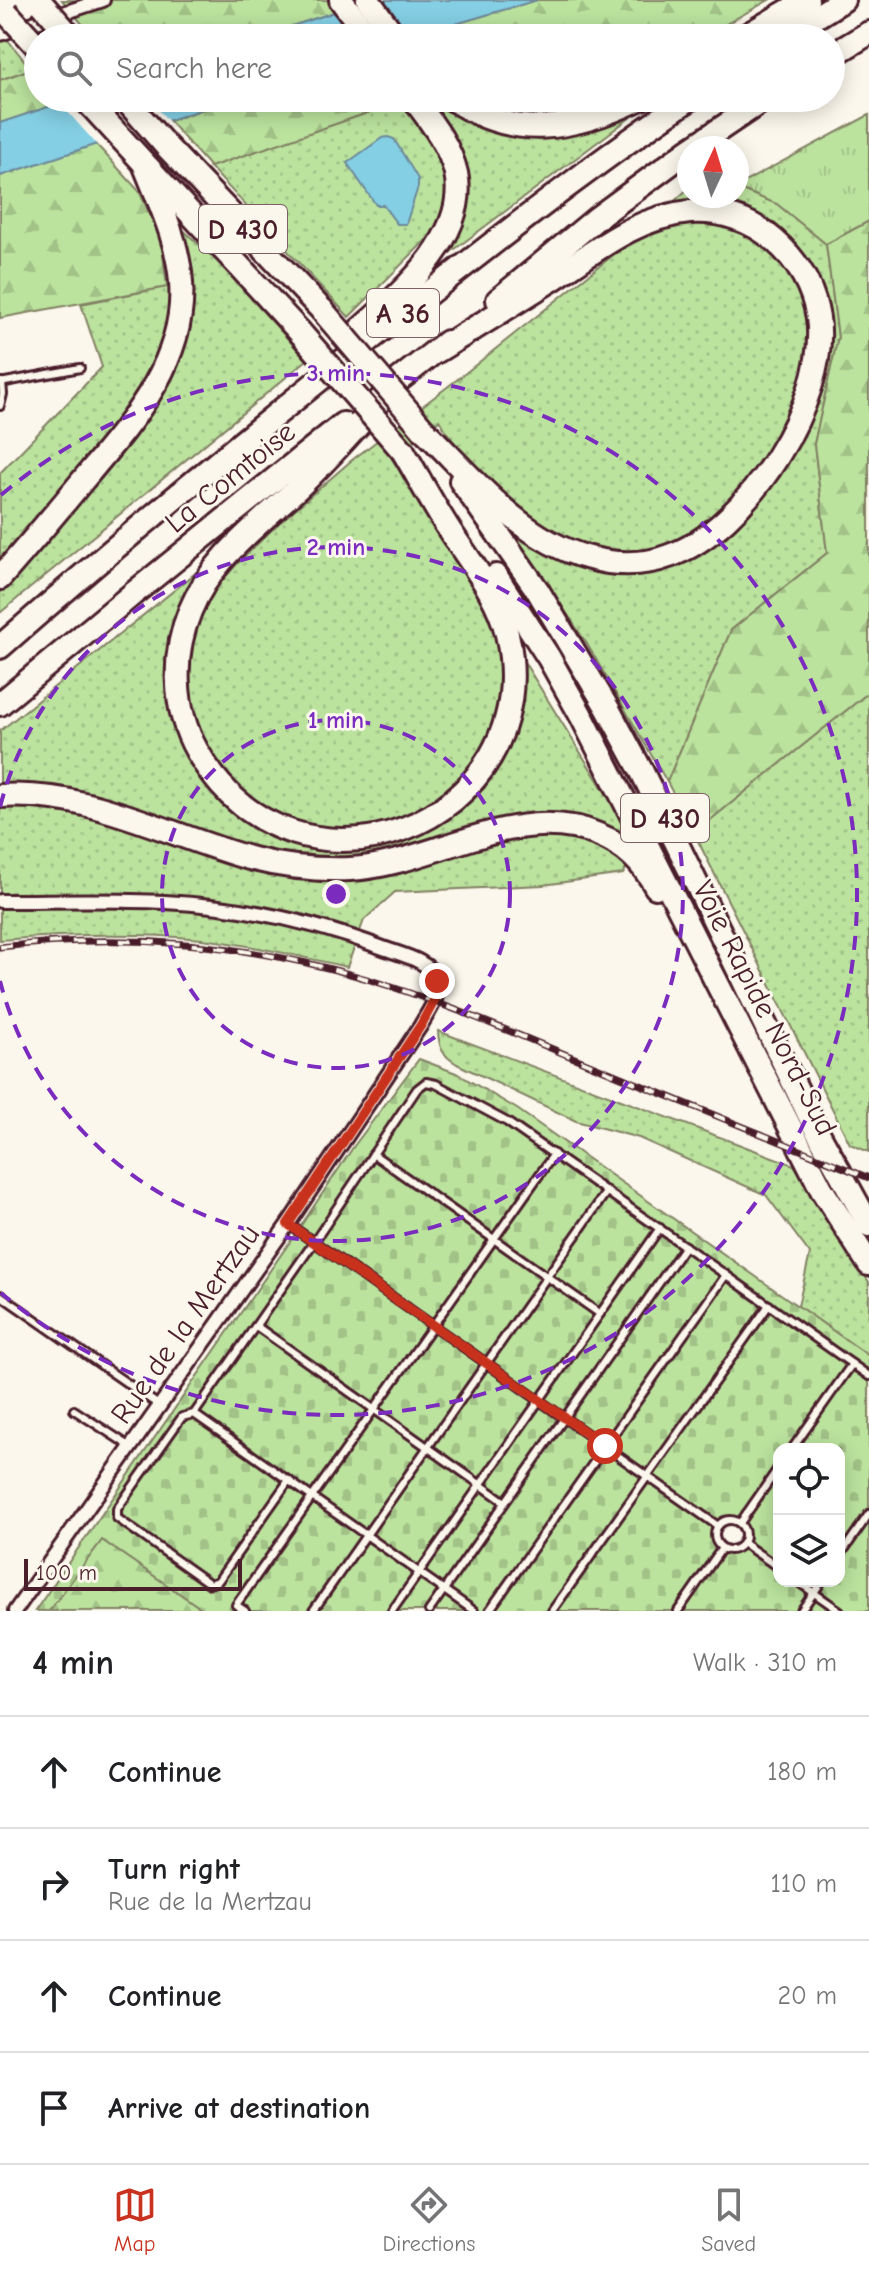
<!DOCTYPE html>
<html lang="en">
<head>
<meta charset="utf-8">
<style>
	body { margin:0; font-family:"Comic Neue",sans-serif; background:#f2f2f2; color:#202124 }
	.controls { position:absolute; right:24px; bottom:24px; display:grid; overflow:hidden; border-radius:16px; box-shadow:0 4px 20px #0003 }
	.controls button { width:72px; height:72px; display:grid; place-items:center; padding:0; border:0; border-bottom:2px solid #e0e0e0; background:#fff; color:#202124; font:40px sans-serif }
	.compass { position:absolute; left:677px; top:136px; width:72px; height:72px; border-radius:50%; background:#fff; box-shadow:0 4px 20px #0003; rotate:4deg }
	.scale { position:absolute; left:24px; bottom:20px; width:218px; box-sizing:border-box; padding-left:8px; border:4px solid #4a1f2b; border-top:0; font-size:22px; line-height:28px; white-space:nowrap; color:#4a1f2b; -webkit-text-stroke:6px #fbf7ec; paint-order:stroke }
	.stop { position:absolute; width:24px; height:24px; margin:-18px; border:6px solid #c8321e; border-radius:50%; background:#fff }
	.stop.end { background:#c8321e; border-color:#fff; box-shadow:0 2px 8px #0008 }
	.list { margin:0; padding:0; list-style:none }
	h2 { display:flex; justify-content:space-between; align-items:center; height:104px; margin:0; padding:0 32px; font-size:34px }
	h2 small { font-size:26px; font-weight:400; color:#757577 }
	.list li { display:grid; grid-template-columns:52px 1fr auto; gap:24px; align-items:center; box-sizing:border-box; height:112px; padding:0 32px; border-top:2px solid #e0e0e0 }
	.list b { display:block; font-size:30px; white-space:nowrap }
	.list p { margin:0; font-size:26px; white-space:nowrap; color:#757577 }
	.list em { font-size:26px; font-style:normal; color:#757577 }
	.icon { flex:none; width:44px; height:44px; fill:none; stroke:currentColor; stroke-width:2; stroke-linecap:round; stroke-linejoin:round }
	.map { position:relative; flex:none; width:869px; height:1611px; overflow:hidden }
	.search { position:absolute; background:#fff; box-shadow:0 4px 20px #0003; left:24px; right:24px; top:24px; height:88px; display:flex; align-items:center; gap:20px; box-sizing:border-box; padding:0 28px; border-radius:44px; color:#757577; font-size:30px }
	.sheet { height:552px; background:#fff }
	nav { display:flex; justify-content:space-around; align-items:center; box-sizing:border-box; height:112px; border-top:2px solid #e0e0e0; background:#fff; font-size:22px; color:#757577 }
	nav a { display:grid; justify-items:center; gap:4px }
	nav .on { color:#c8321e }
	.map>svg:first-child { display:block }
	.grass { fill:url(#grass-dots); stroke:#828164; stroke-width:2 }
	.forest { fill:url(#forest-firs); stroke:#828164; stroke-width:2 }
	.cemetery { fill:url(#cemetery-stones); stroke:#828164; stroke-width:2; fill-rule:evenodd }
	.park { fill:url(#park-tufts); stroke:#828164; stroke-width:2 }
	.water { fill:#84cfe4; stroke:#6d899a; stroke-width:2 }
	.pier { fill:#fbf7ec }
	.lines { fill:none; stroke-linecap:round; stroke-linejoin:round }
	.lane-casing { stroke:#4a1f2b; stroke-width:12 }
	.street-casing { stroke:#4a1f2b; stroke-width:18 }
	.highway-casing { stroke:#4a1f2b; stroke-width:28 }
	.lane { stroke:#fbf7ec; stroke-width:6 }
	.street { stroke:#fbf7ec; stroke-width:12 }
	.highway { stroke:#fbf7ec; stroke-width:22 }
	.rail-casing { stroke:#4a1f2b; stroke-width:7 }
	.rail { stroke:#fbf7ec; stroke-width:4; stroke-dasharray:12; stroke-linecap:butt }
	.highway-bridge-casing { stroke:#4a1f2b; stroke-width:28; stroke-linecap:butt }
	.highway-bridge { stroke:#fbf7ec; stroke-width:22 }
	.route { stroke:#c8321e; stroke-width:10 }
	.ring { fill:none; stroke:#7b2cbf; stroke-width:4; stroke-dasharray:14 10 }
	.labels { text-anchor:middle; stroke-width:6; stroke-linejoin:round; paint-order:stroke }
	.shield { fill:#fbf7ec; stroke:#7f6065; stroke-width:2 }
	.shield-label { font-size:28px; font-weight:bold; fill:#4a1f2b }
	.street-label { font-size:30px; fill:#4a1f2b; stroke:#fbf7ec }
	.centre { fill:#7b2cbf; stroke:#fbf7ec; stroke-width:4 }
	.ring-label { font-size:24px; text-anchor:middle; font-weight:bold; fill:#7b2cbf; stroke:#fbf7ec; stroke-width:6; stroke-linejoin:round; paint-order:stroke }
</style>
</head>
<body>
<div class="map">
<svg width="869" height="1611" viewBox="0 0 869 1611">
	<defs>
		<pattern id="grass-dots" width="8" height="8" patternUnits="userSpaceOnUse" patternTransform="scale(2)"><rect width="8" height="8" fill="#bbe39e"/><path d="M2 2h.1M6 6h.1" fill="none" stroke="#a2c288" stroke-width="1.8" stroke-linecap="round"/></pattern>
		<pattern id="forest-firs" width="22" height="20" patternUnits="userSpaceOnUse" patternTransform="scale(2)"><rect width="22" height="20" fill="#bbe39e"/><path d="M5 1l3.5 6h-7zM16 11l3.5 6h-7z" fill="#a2c288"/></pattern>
		<pattern id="cemetery-stones" width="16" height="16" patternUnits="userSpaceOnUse" patternTransform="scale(2)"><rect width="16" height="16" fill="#bbe39e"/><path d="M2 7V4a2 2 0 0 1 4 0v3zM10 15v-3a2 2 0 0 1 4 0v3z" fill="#a2c288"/></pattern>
		<pattern id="park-tufts" width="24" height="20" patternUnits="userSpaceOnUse" patternTransform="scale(2)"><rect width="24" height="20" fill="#bbe39e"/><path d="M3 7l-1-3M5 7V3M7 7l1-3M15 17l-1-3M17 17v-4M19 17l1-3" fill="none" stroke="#a2c288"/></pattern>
	</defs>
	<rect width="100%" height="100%" fill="#fbf7ec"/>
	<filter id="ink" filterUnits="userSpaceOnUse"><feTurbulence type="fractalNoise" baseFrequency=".0125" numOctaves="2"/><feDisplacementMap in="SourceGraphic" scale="16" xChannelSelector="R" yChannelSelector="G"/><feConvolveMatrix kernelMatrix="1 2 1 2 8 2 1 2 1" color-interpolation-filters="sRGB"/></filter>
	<g filter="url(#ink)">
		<!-- grass -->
		<g class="grass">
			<polygon points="0,30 31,69 0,80"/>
			<polygon points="411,98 439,98 459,114 499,130 647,105 451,252 429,237 349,317 210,167"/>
			<path d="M689 188V196H737V188L777 204 826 244 838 337 814 444 827 553 731 630 667 782 587 644 439 420 392 459 475 583 638 845 623 874 543 885 395 892 364 920 347 967C299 956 251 945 202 939 135 932 67 934 0 940V731L198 571 214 590 237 564 279 523 352 460 463 375 622 248Z"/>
			<polygon points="179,226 220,264 307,360 0,613 0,473 102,367 81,304 167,287 161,239"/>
			<polygon points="869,692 869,1152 850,1144 694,833"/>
			<path d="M438 1031 794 1165 869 1282V1356L798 1306 810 1254 766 1195 639 1138 576 1121 457 1064C442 1055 439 1048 438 1031Z"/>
		</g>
		<!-- forest -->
		<g class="forest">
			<polygon points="62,0 371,0 256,38 94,38"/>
			<polygon points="537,0 769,0 701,38 408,38"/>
			<polygon points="31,69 38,77 38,98 56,98 60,103 0,123 0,80"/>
			<polygon points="236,98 411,98 210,167 169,121"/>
			<path d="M476 98H601C558 114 519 114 476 98Z"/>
			<polygon points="96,144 139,191 161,239 167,287 0,318 0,176"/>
			<polygon points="869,221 869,692 694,833 667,782 731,630 827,553 814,444 838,337 826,244"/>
			<polygon points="102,1540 205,1611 49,1611"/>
		</g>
		<!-- cemetery -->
		<path class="cemetery" d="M419 1059 456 1073 517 1109 869 1356V1611H205L102 1540 49 1611H35L298 1230 354 1146ZM779 1449H839V1581H779ZM732 1520C742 1524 751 1535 741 1545 723 1564 699 1525 732 1520Z"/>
		<!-- park -->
		<polygon class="park" points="869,115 869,221 826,244 777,204 737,188 737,186"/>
		<!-- water -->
		<g class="water">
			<polygon points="371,0 537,0 408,38 256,38"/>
			<polygon points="75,98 236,98 0,176 0,123"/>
			<polygon points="388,137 394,139 418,179 418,187 406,224 397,224 383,205 376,205 347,163 382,138"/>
		</g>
		<!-- pier -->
		<polygon class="pier" points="63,98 148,98 172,125 99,147 57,100"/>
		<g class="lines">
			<defs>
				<g id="lane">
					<polyline points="0,383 80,368"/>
					<polyline points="0,406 3,394 2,382"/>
					<polyline points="373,1154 600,1314"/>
					<polyline points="288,1224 314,1242 417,1089 426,1082 436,1084 507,1122 726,1275"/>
					<polyline points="0,1295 160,1406"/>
					<polyline points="256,1326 505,1502"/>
					<polyline points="74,1410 131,1447"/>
					<polyline points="194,1414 182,1417 117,1509 117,1518 210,1584 218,1581 289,1480"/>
					<polyline points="792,1449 852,1364 869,1376"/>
					<circle cx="730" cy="1535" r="15"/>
					<polyline points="740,1523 779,1467"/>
					<polyline points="743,1543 779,1568"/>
					<polyline points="839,1557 869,1514"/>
					<polyline points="797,1581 840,1611"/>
					<polyline points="245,1611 236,1605 554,1154"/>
					<polyline points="313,1611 607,1191"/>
					<polyline points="392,1611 660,1228"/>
					<polyline points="429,1611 685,1246"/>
					<polyline points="474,1611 194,1414 314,1242 718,1526"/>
					<polyline points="489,1611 726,1275 852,1364"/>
					<polyline points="552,1611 769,1305"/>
					<polyline points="678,1611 722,1548"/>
					<polyline points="801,1611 822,1581"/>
				</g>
				<g id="street">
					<polyline points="0,34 103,0"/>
					<path d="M0 901C55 901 110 899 165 902 241 906 315 922 386 949 402 955 431 961 437 980 441 996 428 1012 421 1025L288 1224 15 1611"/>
				</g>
				<g id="highway">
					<polyline points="341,0 369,38"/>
					<polyline points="368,0 396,38"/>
					<polyline points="742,38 807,0"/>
					<polyline points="782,38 843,0"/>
					<polyline points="831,56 869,33"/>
					<polyline points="84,98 298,330"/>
					<polyline points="124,98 166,146 322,310"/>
					<path d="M451 98C514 142 575 130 641 98"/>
					<polyline points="692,148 766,98"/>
					<polyline points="498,300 597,218 689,150"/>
					<path d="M354 335C396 297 470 238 456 173 449 144 431 122 413 98"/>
					<path d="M395 383C365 418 334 453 301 485 260 524 212 557 190 611 172 655 173 709 197 751 295 924 550 823 507 634 498 596 473 566 452 534 434 507 419 478 403 451"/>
					<polyline points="386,390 447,342"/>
					<path d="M425 431C473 478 519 538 586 557 612 565 643 566 669 556 746 530 830 399 818 318 813 287 797 260 774 240 751 220 721 210 690 212 633 217 591 255 545 284 509 307 473 329 437 351"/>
					<polyline points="461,481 538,591 608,709 642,772 816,1129 869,1225"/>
					<polyline points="496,576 549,658 583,719 822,1190 869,1264"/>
					<path d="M0 578C28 546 56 513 83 480 130 424 187 361 181 282 178 241 160 204 145 166"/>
					<path d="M0 647C139 525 283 407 429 293 515 226 600 159 691 98"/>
					<polyline points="0,704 134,593 343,424"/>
					<path d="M0 796C90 790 168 836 253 859 284 867 317 870 350 869 431 865 518 800 599 835 626 846 642 862 656 887"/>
				</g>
			</defs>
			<!-- lane casing -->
			<use href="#lane" class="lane-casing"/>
			<!-- street casing -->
			<use href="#street" class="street-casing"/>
			<!-- highway casing -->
			<use href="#highway" class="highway-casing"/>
			<!-- lane -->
			<use href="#lane" class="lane"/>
			<!-- street -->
			<use href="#street" class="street"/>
			<!-- highway -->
			<use href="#highway" class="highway"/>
			<defs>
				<path id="rail" d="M0 947C123 933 248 943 367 979 446 1003 522 1037 599 1068 689 1105 779 1141 869 1178"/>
			</defs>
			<!-- rail casing -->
			<use href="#rail" class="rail-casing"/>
			<!-- rail -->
			<use href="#rail" class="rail"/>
			<defs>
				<g id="highway-bridge">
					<polyline points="42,4 72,38"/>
					<polyline points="6,12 38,47"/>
					<polyline points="322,310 425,431"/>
					<polyline points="298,330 403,451"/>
				</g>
			</defs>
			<!-- highway-bridge casing -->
			<use href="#highway-bridge" class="highway-bridge-casing"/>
			<!-- highway-bridge -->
			<use href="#highway-bridge" class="highway-bridge"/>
		</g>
	</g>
	<g class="lines" filter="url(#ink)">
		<!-- route -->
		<polyline class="route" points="437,981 437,995 421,1025 288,1224 605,1446"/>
	</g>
	<!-- distance rings -->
	<g class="ring">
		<circle cx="336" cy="894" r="174"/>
		<path d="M0 807A347 347 0 1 1 0 981"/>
		<path d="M1 495A521 521 0 1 1 1 1293"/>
	</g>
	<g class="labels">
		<!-- shield labels -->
		<g class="shield">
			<rect x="199" y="205" width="88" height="48" rx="6"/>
			<rect x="367" y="289" width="72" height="48" rx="6"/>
			<rect x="621" y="794" width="88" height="48" rx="6"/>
		</g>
		<g class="shield-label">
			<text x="243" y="239">D 430</text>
			<text x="403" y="323">A 36</text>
			<text x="665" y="828">D 430</text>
		</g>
		<!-- street labels -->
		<g class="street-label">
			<text transform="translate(230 477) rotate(-39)" y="10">La Comtoise</text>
			<text transform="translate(765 1008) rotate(63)" y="10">Voie Rapide Nord-Sud</text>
			<text transform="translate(185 1324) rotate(-55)" y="10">Rue de la Mertzau</text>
		</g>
	</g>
	<circle cx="336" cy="894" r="12" class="centre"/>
	<g class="ring-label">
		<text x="336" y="381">3 min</text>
		<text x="336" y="555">2 min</text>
		<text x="336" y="728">1 min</text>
	</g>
</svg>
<div class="controls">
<button><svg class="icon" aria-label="locate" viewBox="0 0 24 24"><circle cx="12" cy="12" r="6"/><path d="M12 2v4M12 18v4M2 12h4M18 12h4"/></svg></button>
<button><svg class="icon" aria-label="layers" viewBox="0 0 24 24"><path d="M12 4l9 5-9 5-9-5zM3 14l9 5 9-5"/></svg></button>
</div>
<svg class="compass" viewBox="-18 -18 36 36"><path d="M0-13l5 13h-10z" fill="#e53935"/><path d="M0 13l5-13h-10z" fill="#757577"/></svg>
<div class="scale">100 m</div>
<div class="stop" style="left:605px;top:1446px"></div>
<div class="stop end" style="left:437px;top:981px"></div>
<div class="search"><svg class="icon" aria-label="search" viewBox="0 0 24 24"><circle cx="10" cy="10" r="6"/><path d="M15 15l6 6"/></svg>Search here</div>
</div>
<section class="sheet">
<h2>4 min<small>Walk · 310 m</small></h2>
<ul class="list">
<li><svg class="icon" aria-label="ahead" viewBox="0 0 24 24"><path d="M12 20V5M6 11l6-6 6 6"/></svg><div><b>Continue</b></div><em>180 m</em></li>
<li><svg class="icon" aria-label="right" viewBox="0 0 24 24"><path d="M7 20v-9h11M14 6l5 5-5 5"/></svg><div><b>Turn right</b><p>Rue de la Mertzau</p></div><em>110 m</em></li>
<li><svg class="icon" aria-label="ahead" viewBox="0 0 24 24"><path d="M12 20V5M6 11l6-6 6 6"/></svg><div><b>Continue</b></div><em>20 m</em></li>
<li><svg class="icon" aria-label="arrive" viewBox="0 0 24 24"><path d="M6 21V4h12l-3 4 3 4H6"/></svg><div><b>Arrive at destination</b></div></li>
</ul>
</section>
<nav>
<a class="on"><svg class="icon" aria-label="map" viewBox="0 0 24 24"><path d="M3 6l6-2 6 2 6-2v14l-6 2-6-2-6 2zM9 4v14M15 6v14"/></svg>Map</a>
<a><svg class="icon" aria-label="directions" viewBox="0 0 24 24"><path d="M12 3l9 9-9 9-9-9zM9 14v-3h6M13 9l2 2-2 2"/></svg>Directions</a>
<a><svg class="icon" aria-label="saved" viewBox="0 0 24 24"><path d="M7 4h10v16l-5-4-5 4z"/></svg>Saved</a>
</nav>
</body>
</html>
